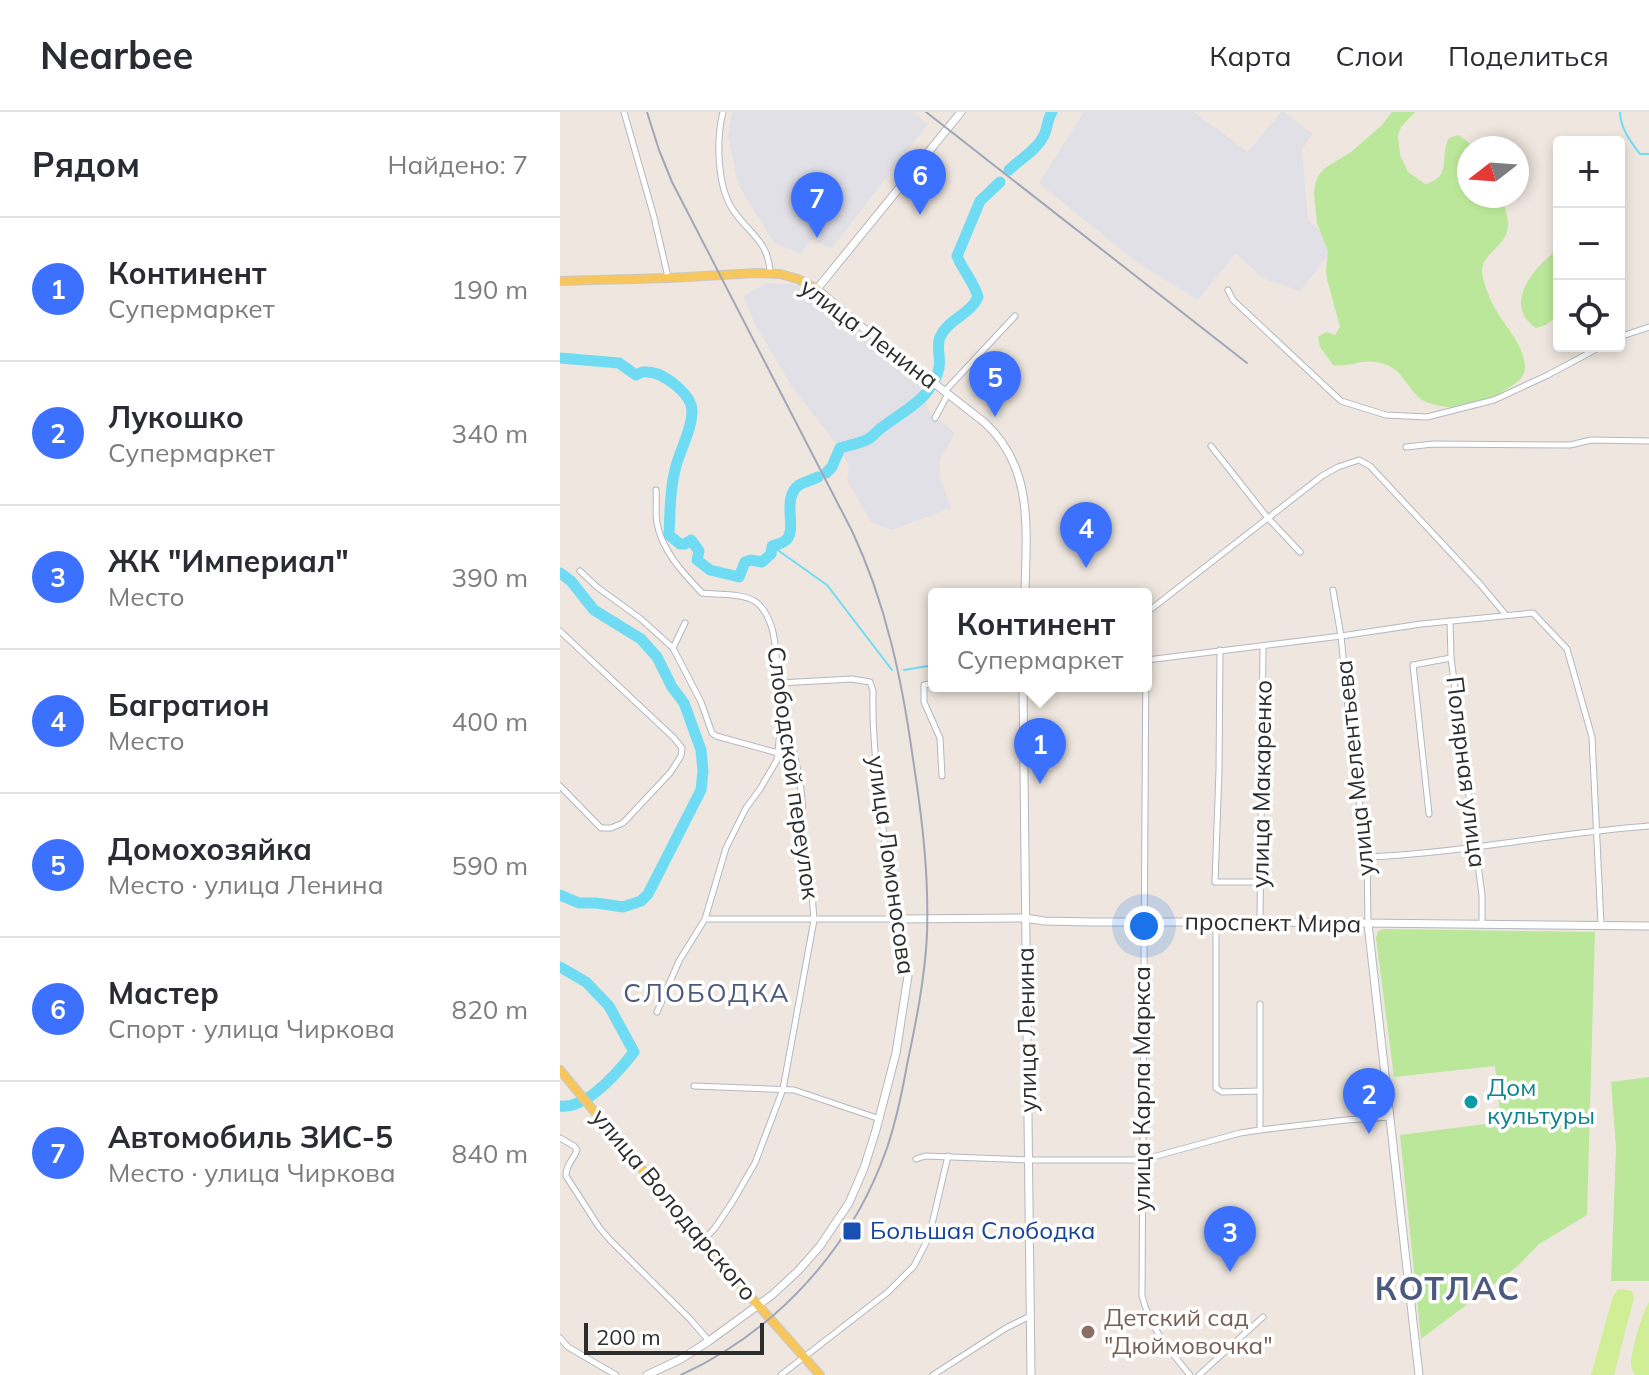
<!DOCTYPE html>
<html lang="ru">
<head>
<meta charset="utf-8">
<style>
	body { margin:0; font-family:Mulish,sans-serif; background:#f2f2f3; color:#2b2b33 }
	.controls { position:absolute; right:24px; top:24px; display:grid; overflow:hidden; border-radius:8px; box-shadow:0 4px 12px #0003 }
	.controls button { width:72px; height:72px; display:grid; place-items:center; padding:0; border:0; border-bottom:2px solid #e1e1e2; background:#fff; color:#2b2b33; font:40px sans-serif }
	.compass { position:absolute; left:897px; top:24px; width:72px; height:72px; border-radius:50%; background:#fff; box-shadow:0 4px 12px #0003; rotate:253deg }
	.scale { position:absolute; left:24px; bottom:20px; width:180px; box-sizing:border-box; padding-left:8px; border:4px solid #2d2d2d; border-top:0; font-size:22px; line-height:28px; white-space:nowrap; color:#2d2d2d; -webkit-text-stroke:6px #fff; paint-order:stroke }
	.you { position:absolute; left:584px; top:814px; width:28px; height:28px; margin:-20px; border:6px solid #fff; border-radius:50%; background:#1a73e8; box-shadow:0 0 0 12px #1a73e833 }
	.badge { display:grid; place-items:center; width:52px; height:52px; border-radius:50%; background:#3c71ff; color:#fff; font-size:26px; font-weight:700 }
	.pin { position:absolute; translate:-50% -66px; filter:drop-shadow(0 2px 4px #0008) }
	.pin::after { content:''; position:absolute; top:42px; width:28px; height:24px; background:inherit; clip-path:polygon(0 0,100% 0,50% 100%) }
	.popup { position:absolute; left:368px; top:476px; width:224px; height:104px; box-sizing:border-box; display:grid; place-content:center; border-radius:8px; background:#fff; filter:drop-shadow(0 2px 6px #0005); font-size:26px; white-space:nowrap; color:#7c7c81 }
	.popup b { font-size:30px; color:#2b2b33 }
	.popup::after { content:''; position:absolute; left:50%; top:100%; margin-left:-16px; border:16px solid transparent; border-top-color:#fff }
	.list { margin:0; padding:0; list-style:none }
	h2 { display:flex; justify-content:space-between; align-items:center; height:104px; margin:0; padding:0 32px; font-size:34px }
	h2 small { font-size:26px; font-weight:400; color:#7c7c81 }
	.list li { display:grid; grid-template-columns:52px 1fr auto; gap:24px; align-items:center; box-sizing:border-box; height:144px; padding:0 32px; border-top:2px solid #e1e1e2 }
	.list b { display:block; font-size:30px; white-space:nowrap }
	.list p { margin:0; font-size:26px; white-space:nowrap; color:#7c7c81 }
	.list em { font-size:26px; font-style:normal; color:#7c7c81 }
	.icon { flex:none; width:44px; height:44px; fill:none; stroke:currentColor; stroke-width:2; stroke-linecap:round; stroke-linejoin:round }
	.map { position:relative; flex:none; width:1089px; height:1263px; overflow:hidden }
	header { display:flex; align-items:center; gap:48px; box-sizing:border-box; height:112px; padding:0 40px; background:#fff; border-bottom:2px solid #e1e1e2 }
	header strong { font-size:38px }
	nav { display:flex; gap:44px; margin-inline-start:auto; font-size:28px }
	main { display:flex }
	aside { flex:1; background:#fff }
	.map>svg:first-child { display:block }
	.industrial { fill:#e1e0e7 }
	.green { fill:#bbe79a }
	.pitch { fill:#d0ee96 }
	.lines { fill:none; stroke-linecap:round; stroke-linejoin:round }
	.stream { stroke:#6fdcf4; stroke-width:2 }
	.river { stroke:#6fdcf4; stroke-width:11 }
	.street-casing { stroke:#b3b7c1; stroke-width:7 }
	.secondary-casing { stroke:#b3b7c1; stroke-width:9 }
	.primary-casing { stroke:#c8c8c8; stroke-width:10 }
	.street { stroke:#fff; stroke-width:5 }
	.secondary { stroke:#fff; stroke-width:7 }
	.primary { stroke:#f7c65c; stroke-width:8 }
	.rail { stroke:#a1a6b8; stroke-width:2 }
	.culture-dot { fill:#0f9aa8; stroke:#fff; stroke-width:3 }
	.transit-dot { fill:#1a4fb4; stroke:#fff; stroke-width:3 }
	.education-dot { fill:#8d6e63; stroke:#fff; stroke-width:3 }
	.labels { text-anchor:middle; stroke-width:7; stroke-linejoin:round; paint-order:stroke }
	.street-label { font-size:24px; fill:#2d2d2d; stroke:#fff }
	.culture-label { font-size:24px; fill:#0d838f; stroke:#fff; text-anchor:start }
	.transit-label { font-size:24px; fill:#164399; stroke:#fff; text-anchor:start }
	.education-label { font-size:24px; fill:#785e54; stroke:#fff; text-anchor:start }
	.neighbourhood-label { font-size:26px; letter-spacing:2px; fill:#4b5980; stroke:#fff }
	.district-label { font-size:32px; font-weight:bold; letter-spacing:2px; fill:#4b5980; stroke:#fff }
</style>
</head>
<body>
<header>
<strong>Nearbee</strong>
<nav><a>Карта</a><a>Слои</a><a>Поделиться</a></nav>
</header>
<main>
<aside>
<h2>Рядом<small>Найдено: 7</small></h2>
<ul class="list">
<li><span class="badge">1</span><div><b>Континент</b><p>Супермаркет</p></div><em>190 m</em></li>
<li><span class="badge">2</span><div><b>Лукошко</b><p>Супермаркет</p></div><em>340 m</em></li>
<li><span class="badge">3</span><div><b>ЖК &quot;Империал&quot;</b><p>Место</p></div><em>390 m</em></li>
<li><span class="badge">4</span><div><b>Багратион</b><p>Место</p></div><em>400 m</em></li>
<li><span class="badge">5</span><div><b>Домохозяйка</b><p>Место · улица Ленина</p></div><em>590 m</em></li>
<li><span class="badge">6</span><div><b>Мастер</b><p>Спорт · улица Чиркова</p></div><em>820 m</em></li>
<li><span class="badge">7</span><div><b>Автомобиль ЗИС-5</b><p>Место · улица Чиркова</p></div><em>840 m</em></li>
</ul>
</aside>
<div class="map">
<svg width="1089" height="1263" viewBox="0 0 1089 1263">
	<rect width="100%" height="100%" fill="#efe7df"/>
	<!-- industrial -->
	<g class="industrial">
		<polygon points="172,0 353,0 368,12 271,137 252,127 240,142 214,131 178,72 168,23"/>
		<polygon points="524,0 634,0 688,40 721,0 724,0 753,22 742,37 748,108 776,134 740,179 702,166 676,141 638,188 575,149 479,71"/>
		<polygon points="208,171 238,173 358,267 369,300 395,321 380,347 380,365 391,396 331,418 311,410 287,368 289,354 281,338 232,275 195,212 183,184"/>
	</g>
	<!-- green -->
	<g class="green">
		<path d="M832 0H855L841 15 838 23 840 43 848 60 865 72C893 66 879 44 889 26L898 23 906 28 914 36H909V84H940C945 94 950 108 947 120 942 138 917 143 923 166 925 174 928 182 931 189 941 211 963 229 965 254 965 264 960 268 953 273 928 291 896 302 866 290 849 282 845 260 827 253 802 244 795 256 773 253L760 235 758 225 766 220 775 223 780 215 767 167 766 158 768 139 757 111 754 82 755 73 758 64 765 56 791 40 822 13Z"/>
		<path d="M999 137C999 151 1002 184 999 196 996 208 987 214 976 216 941 193 975 153 999 137Z"/>
		<polygon points="824,817 1035,820 1027,1103 979,1132 958,1154 861,1227 840,1023 941,1010 935,954 834,965 816,826 818,819"/>
		<polygon points="1089,965 1089,1169 1051,1169 1056,1036 1051,970"/>
	</g>
	<!-- pitch -->
	<g class="pitch">
		<polygon points="1059,1177 1072,1179 1074,1186 1054,1263 1031,1263 1053,1184"/>
		<path d="M1089 1190V1263H1075C1072 1257 1071 1256 1071 1250 1072 1237 1082 1201 1089 1190Z"/>
	</g>
	<g class="lines">
		<!-- stream -->
		<g class="stream">
			<path d="M1060 0C1060 16 1071 30 1080 42H1089"/>
			<polyline points="212,434 267,473 332,558"/>
			<polyline points="344,558 374,553"/>
		</g>
		<!-- river -->
		<g class="river">
			<path d="M449 58C460 47 476 39 483 25 488 18 486 9 492 0"/>
			<path d="M0 246 59 251 76 263C80 261 83 259 87 260 103 260 132 282 132 299 132 317 121 336 116 354 110 376 110 400 109 423L120 432H125L131 428 139 439 137 448 150 458 179 465 185 450 191 448 202 450 211 442 212 434C217 432 221 432 225 429 239 419 220 387 239 373 244 370 252 368 258 365"/>
			<path d="M266 361 272 355 280 336C290 333 302 331 310 326 315 322 319 317 324 314 345 298 373 285 379 256 381 246 376 234 380 225 388 207 410 203 418 185 414 170 403 159 397 144L420 89 440 70"/>
			<polyline points="0,461 11,469 34,498 81,527 97,545 112,575 124,591 141,638 143,659 141,678 88,782 81,789 63,795 36,791 19,791 0,783"/>
			<path d="M0 855 26 870 49 894 74 940C59 959 26 998 0 994"/>
		</g>
		<defs>
			<g id="street">
				<polyline points="64,0 94,105 108,165"/>
				<path d="M163 0C156 28 157 74 173 98 189 122 209 129 210 161"/>
				<polyline points="668,178 673,188 781,289 826,303 867,305 934,288 988,263 1042,234"/>
				<polyline points="1059,225 1089,215"/>
				<polyline points="385,279 455,204"/>
				<polyline points="375,306 388,282"/>
				<polyline points="651,334 707,405 740,440"/>
				<polyline points="846,335 873,332 1010,333 1031,328 1089,329"/>
				<path d="M96 378C97 389 95 400 97 411 102 439 123 461 142 481 158 483 183 481 196 490 204 496 209 507 212 516 217 534 216 553 219 571 225 612 251 687 240 723L252 781 254 808 223 977 195 1051 173 1089 155 1116 142 1130"/>
				<polyline points="20,459 37,475 81,507 113,536 141,590 152,621 156,624 218,641"/>
				<polyline points="773,478 781,524 793,646 807,745 808,811"/>
				<polyline points="586,501 762,364 778,355 799,348 810,354 920,472 945,502"/>
				<polyline points="890,509 891,546 922,783 922,811"/>
				<polyline points="0,519 114,626 122,636 121,644 110,661 63,711 51,716 41,716 0,674"/>
				<path d="M586 533 582 1184C590 1216 609 1238 630 1263"/>
				<polyline points="113,536 125,511"/>
				<polyline points="660,538 659,658 655,770 700,770"/>
				<polyline points="587,548 781,524 861,512 973,501 1007,537 1032,625 1041,812"/>
				<polyline points="374,571 364,573 364,590 380,626 382,664"/>
				<polyline points="869,702 853,553 891,546"/>
				<path d="M807 745C902 741 994 721 1089 714"/>
				<path d="M145 807H339C329 770 325 736 321 697 316 658 312 619 313 579L310 570 292 567 219 571"/>
				<polyline points="656,810 656,976 662,980 700,979"/>
				<polyline points="700,810 703,534"/>
				<polyline points="97,900 119,849 145,807 166,736 186,696 200,677 217,648 222,602"/>
				<polyline points="134,974 234,978 320,1007"/>
				<polyline points="700,1018 700,892"/>
				<path d="M0 1026 14 1034 17 1038C13 1049 6 1052 6 1064L39 1115 50 1128 130 1207 149 1229"/>
				<polyline points="356,1047 365,1044 469,1048 582,1048 680,1021 700,1018 786,1008 830,1005"/>
				<polyline points="0,1226 8,1235 56,1263"/>
				<polyline points="221,1263 328,1180 354,1154 369,1125 388,1044"/>
				<polyline points="373,1263 446,1216 470,1204"/>
				<polyline points="639,1263 703,1205"/>
			</g>
			<g id="secondary">
				<path d="M401 0 257 177 298 212 424 310C475 356 466 420 465 482"/>
				<polyline points="463,574 471,1263"/>
				<polyline points="808,812 859,1263"/>
				<polyline points="87,1263 121,1247 149,1229 212,1183 238,1159 260,1134 289,1091 304,1056 316,1018 336,941 348,864 339,807 465,806 484,809 531,810 700,810 1089,814"/>
			</g>
			<g id="primary">
				<polyline points="0,169 108,166 197,161 220,162 238,167 257,177"/>
				<polyline points="0,958 142,1130 260,1263"/>
			</g>
		</defs>
		<!-- street casing -->
		<use href="#street" class="street-casing"/>
		<!-- secondary casing -->
		<use href="#secondary" class="secondary-casing"/>
		<!-- primary casing -->
		<use href="#primary" class="primary-casing"/>
		<!-- street -->
		<use href="#street" class="street"/>
		<!-- secondary -->
		<use href="#secondary" class="secondary"/>
		<!-- primary -->
		<use href="#primary" class="primary"/>
		<!-- rail -->
		<g class="rail">
			<path d="M87 0 99 38 112 70 292 419C326 491 342 568 353 647 362 705 369 762 367 822 365 866 356 910 347 953 342 981 336 1009 327 1036 292 1136 218 1218 121 1263"/>
			<polyline points="366,0 687,251"/>
		</g>
	</g>
	<!-- markers -->
	<circle class="culture-dot" cx="911" cy="990" r="8"/>
	<rect class="transit-dot" x="282" y="1109" width="20" height="20" rx="4"/>
	<circle class="education-dot" cx="528" cy="1220" r="8"/>
	<g class="labels">
		<!-- street labels -->
		<g class="street-label">
			<text transform="translate(309 222) rotate(37)" y="8">улица Ленина</text>
			<text transform="translate(795 656) rotate(-96)" y="8">улица Мелентьева</text>
			<text transform="translate(906 660) rotate(83)" y="8">Полярная улица</text>
			<text transform="translate(233 661) rotate(82)" y="8">Слободской переулок</text>
			<text transform="translate(702 672) rotate(-89)" y="8">улица Макаренко</text>
			<text transform="translate(331 753) rotate(82)" y="8">улица Ломоносова</text>
			<text transform="translate(713 811) rotate(1)" y="8">проспект Мира</text>
			<text transform="translate(467 918) rotate(-91)" y="8">улица Ленина</text>
			<text transform="translate(582 977) rotate(-90)" y="8">улица Карла Маркса</text>
			<text transform="translate(114 1093) rotate(50)" y="8">улица Володарского</text>
		</g>
		<!-- culture labels -->
		<g class="culture-label">
			<text x="927" y="984">Дом<tspan x="927" dy="28">культуры</tspan></text>
		</g>
		<!-- transit labels -->
		<g class="transit-label">
			<text x="310" y="1127">Большая Слободка</text>
		</g>
		<!-- education labels -->
		<g class="education-label">
			<text x="544" y="1214">Детский сад<tspan x="544" dy="28">"Дюймовочка"</tspan></text>
		</g>
		<!-- neighbourhood labels -->
		<g class="neighbourhood-label">
			<text x="147" y="890">СЛОБОДКА</text>
		</g>
		<!-- district labels -->
		<g class="district-label">
			<text x="888" y="1188">КОТЛАС</text>
		</g>
	</g>
</svg>
<div class="controls">
<button>+</button>
<button>−</button>
<button><svg class="icon" aria-label="locate" viewBox="0 0 24 24"><circle cx="12" cy="12" r="6"/><path d="M12 2v4M12 18v4M2 12h4M18 12h4"/></svg></button>
</div>
<svg class="compass" viewBox="-18 -18 36 36"><path d="M0-13l5 13h-10z" fill="#e53935"/><path d="M0 13l5-13h-10z" fill="#7c7c81"/></svg>
<div class="scale">200 m</div>
<div class="you"></div>
<div class="pin badge" style="left:480px;top:672px">1</div>
<div class="popup"><b>Континент</b>Супермаркет</div>
<div class="pin badge" style="left:809px;top:1022px">2</div>
<div class="pin badge" style="left:670px;top:1160px">3</div>
<div class="pin badge" style="left:526px;top:456px">4</div>
<div class="pin badge" style="left:435px;top:305px">5</div>
<div class="pin badge" style="left:360px;top:103px">6</div>
<div class="pin badge" style="left:257px;top:126px">7</div>
</div>
</main>
</body>
</html>
